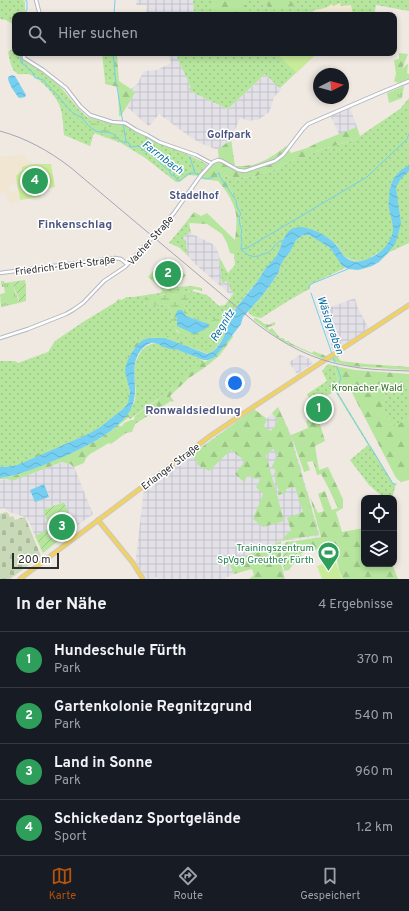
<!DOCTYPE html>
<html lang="de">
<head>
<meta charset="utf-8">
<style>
	body { margin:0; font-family:Overpass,sans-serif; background:#242831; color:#f1f3f6 }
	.controls { position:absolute; right:12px; bottom:12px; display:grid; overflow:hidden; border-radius:8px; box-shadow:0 2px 6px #0003 }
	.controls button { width:36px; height:36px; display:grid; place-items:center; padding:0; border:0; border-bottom:1px solid #363941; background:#171b24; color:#f1f3f6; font:20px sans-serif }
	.compass { position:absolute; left:313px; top:68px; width:36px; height:36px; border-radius:50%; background:#171b24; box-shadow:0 2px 6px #0003; rotate:84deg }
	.scale { position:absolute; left:12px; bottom:10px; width:47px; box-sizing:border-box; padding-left:4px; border:2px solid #2e2e2e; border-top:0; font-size:11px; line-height:14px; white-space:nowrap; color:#2e2e2e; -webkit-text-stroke:3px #fff; paint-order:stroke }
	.you { position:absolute; left:235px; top:383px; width:14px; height:14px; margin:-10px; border:3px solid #fff; border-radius:50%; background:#1a73e8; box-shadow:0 0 0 6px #1a73e833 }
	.badge { display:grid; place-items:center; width:26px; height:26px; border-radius:50%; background:#b45309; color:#fff; font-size:13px; font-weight:700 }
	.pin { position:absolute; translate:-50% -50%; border:2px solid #fff; box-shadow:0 1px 4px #0006 }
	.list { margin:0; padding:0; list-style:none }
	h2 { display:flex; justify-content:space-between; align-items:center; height:52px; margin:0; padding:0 16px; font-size:17px }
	h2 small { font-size:13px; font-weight:400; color:#9ea1a6 }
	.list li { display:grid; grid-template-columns:26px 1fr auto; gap:12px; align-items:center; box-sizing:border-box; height:56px; padding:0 16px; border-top:1px solid #363941 }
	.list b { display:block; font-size:15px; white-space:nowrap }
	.list p { margin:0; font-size:13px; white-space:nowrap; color:#9ea1a6 }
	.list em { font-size:13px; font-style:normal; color:#9ea1a6 }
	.icon { flex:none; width:22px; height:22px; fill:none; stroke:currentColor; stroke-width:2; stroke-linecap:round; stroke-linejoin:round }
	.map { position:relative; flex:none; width:409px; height:579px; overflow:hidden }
	.search { position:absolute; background:#171b24; box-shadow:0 2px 6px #0003; left:12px; right:12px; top:12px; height:44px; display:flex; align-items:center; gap:10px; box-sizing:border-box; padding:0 14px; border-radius:8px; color:#9ea1a6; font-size:15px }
	.sheet { height:276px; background:#171b24 }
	nav { display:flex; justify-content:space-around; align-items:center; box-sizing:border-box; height:56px; border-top:1px solid #363941; background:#171b24; font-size:11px; color:#9ea1a6 }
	nav a { display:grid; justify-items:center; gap:2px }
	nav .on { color:#b45309 }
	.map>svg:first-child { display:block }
	.industrial { fill:url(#industrial-grid) }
	.education { fill:#f0e6d1 }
	.grass { fill:url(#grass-dots) }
	.forest { fill:url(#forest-firs) }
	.wetland { fill:url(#wetland-marsh); fill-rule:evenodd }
	.cemetery { fill:url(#cemetery-stones) }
	.park { fill:url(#park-tufts) }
	.garden { fill:url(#garden-furrows) }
	.pitch { fill:#c9ec9a }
	.water { fill:url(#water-waves) }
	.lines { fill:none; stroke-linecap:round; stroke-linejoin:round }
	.stream { stroke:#75cff0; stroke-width:1 }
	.minor-casing { stroke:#b4b7c1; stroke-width:4.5 }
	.major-casing { stroke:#c9c9c9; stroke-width:5.5 }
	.minor { stroke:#fff; stroke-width:2.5 }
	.major { stroke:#f2d163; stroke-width:3.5 }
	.rail { stroke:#a3a6b8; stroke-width:1 }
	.labels { text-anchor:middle; stroke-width:3; stroke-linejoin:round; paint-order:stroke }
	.street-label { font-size:10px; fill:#2e2e2e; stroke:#fff }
	.park-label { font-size:10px; fill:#2c6e1b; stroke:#fff }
	.leisure-label { font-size:10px; fill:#27864d; stroke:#fff; text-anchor:end }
	.neighbourhood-label { font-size:11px; font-weight:bold; fill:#4d5680; stroke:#fff }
	.water-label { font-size:11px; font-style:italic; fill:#0d6fa3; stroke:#fff }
	.quarter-label { font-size:12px; font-weight:bold; fill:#4d5680; stroke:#fff }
</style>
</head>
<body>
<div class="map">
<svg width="409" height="579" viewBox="0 0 409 579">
	<defs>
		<pattern id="industrial-grid" width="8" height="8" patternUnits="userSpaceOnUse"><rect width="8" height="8" fill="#e3e1e8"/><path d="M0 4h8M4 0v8" fill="none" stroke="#c3c1c7"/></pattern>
		<pattern id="grass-dots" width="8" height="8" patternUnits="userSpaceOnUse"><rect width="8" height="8" fill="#b6e59e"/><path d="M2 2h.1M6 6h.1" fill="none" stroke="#9dc588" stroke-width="1.8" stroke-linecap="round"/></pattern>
		<pattern id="forest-firs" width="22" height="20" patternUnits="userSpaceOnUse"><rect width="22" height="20" fill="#b6e59e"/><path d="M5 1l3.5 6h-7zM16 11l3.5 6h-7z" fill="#9dc588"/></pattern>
		<pattern id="wetland-marsh" width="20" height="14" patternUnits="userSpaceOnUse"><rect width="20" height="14" fill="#b6e59e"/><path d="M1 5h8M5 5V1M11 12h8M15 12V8" fill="none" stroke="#9dc588"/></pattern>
		<pattern id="cemetery-stones" width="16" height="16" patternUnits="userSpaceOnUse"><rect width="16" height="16" fill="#c8d9b8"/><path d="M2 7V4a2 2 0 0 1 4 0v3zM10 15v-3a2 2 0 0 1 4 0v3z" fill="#acbb9e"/></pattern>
		<pattern id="park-tufts" width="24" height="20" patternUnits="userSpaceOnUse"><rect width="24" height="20" fill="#b6e59e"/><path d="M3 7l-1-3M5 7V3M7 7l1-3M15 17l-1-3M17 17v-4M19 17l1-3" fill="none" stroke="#9dc588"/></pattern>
		<pattern id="garden-furrows" width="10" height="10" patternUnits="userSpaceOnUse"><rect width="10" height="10" fill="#b6e59e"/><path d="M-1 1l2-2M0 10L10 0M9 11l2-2" fill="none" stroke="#9dc588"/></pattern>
		<pattern id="water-waves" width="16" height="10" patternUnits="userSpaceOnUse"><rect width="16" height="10" fill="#75cff0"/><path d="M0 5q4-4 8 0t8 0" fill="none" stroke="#66b2ce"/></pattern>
	</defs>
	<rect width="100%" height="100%" fill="#efe9e1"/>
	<!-- industrial -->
	<g class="industrial">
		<polygon points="137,0 193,0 194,15 146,15 146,5 136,5"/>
		<polygon points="168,53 176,53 179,62 191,87 189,89 194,93 228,109 265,74 282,89 274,97 270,111 268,113 258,120 254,120 250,121 240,118 231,139 218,150 200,143 182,131 159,114 149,126 140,119 140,118 127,107 135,93 131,89 138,83 143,72 145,71 157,70 171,63"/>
		<polygon points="350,108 357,127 339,135 331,116"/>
		<polygon points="188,232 211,243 216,247 219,255 222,284 226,281 229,282 234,293 232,296 195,264 187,255 186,241 183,238"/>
		<polygon points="355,298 357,306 369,329 333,350 320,311"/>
		<polygon points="300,355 310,359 313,363 297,374 289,362"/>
		<polygon points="278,407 291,434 320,536 281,541 230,563 234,574 224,579 158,579 156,577 154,579 147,579 136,562 136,558 144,488 254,409 267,419"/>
		<polygon points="64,462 70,464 74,467 93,514 78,525 73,519 71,519 63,502 43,510 50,529 35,536 27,517 25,517 9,512 4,508 0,509 0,480 17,478"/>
	</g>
	<!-- education -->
	<g class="education">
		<polygon points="340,3 345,6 351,5 353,15 311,15 314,10 329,7 331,5"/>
		<polygon points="23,154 31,164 22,167 23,170 16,176 17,184 9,185 10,192 17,191 19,201 10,204 5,192 0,193 0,157"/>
	</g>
	<!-- grass -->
	<g class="grass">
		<polygon points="0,0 23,0 25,2 25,11 22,15 15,15 14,25 6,20 0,19"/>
		<path d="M193 0H409V11L376 5 375 11V15H353L351 5 341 6 340 3 333 6 332 4C327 8 321 9 314 10L311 15H194Z"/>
		<path d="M15 47V53H22L21 57 41 71 60 86 76 106 87 117 112 124 125 125 133 131 147 136 157 143 176 149 207 164 198 176 189 175 179 182H176L144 157 121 143 94 133 90 146 64 135C63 127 63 114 60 107 57 97 41 79 31 75 27 73 22 75 19 74 11 72 10 59 8 52Z"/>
		<polygon points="102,53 113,53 116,80 105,81"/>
		<polygon points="176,53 317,53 280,88 265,74 228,109 194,93 188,89 191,87 179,62"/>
		<path d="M409 98V243L383 255 377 253 367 260 359 261 351 260 344 256 337 245 329 239 313 230 285 235 276 258 265 269 258 281 248 292 232 313 229 311C225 313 220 317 215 319 205 324 190 317 184 309L189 295 191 291 164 294 145 302 146 305 158 306 162 304 167 305 172 311 171 319 177 332 196 337H201L213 335 228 328C223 338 218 347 209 354L165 338H149L129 357 126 365 130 397 128 403 123 409 99 428 86 435 22 463C15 466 8 467 0 467V361H15L18 363 48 352 55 341 83 322 116 302 118 299 122 300 126 297H133L160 293 163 290 177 287 192 286 202 288V291L194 289 192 291 207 295 219 306 225 305 234 293 230 289 229 282 226 281 222 284 219 257 228 273 235 265 234 254 236 251 243 230 240 220 242 215 237 201 224 178 226 175 236 179 243 177 245 178 256 176 279 168 284 164 295 159H301L320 150 354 140 400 109Z"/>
		<polygon points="187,221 189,223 191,233 190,233 188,232 183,238 186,241 187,255 180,248 169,243"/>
		<path d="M306 234 309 235C317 239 328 244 333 252 338 257 339 264 345 268L311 284 309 289 288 301 261 318C256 318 251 316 248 312L262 296 275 278 279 272 280 266 285 258 290 252 296 240 303 235Z"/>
		<path d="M155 343 180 350V351L201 359 206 363C180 381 156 401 130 419L126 416C129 411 134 405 135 399 138 382 129 370 140 353 144 347 148 345 155 343Z"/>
		<polygon points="328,364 335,366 339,389 337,391 393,483 396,484 392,498 384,498 369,485 350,460 368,445 335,391 319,400 312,405 307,394 327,381 322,371"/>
		<polygon points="398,388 409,388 409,418 393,427 382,406 387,399 383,391"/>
	</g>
	<!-- forest -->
	<g class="forest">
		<polygon points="213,0 244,0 244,4 250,10 248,12 219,12 213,8"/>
		<path d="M264 0H285L288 2H292L298 5 297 6C289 6 280 7 273 10 270 12 268 14 264 15L263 13 268 11V7Z"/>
		<polygon points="113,53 117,53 119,81 131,89 135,93 121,116 119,116 118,87 105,84 105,81 116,80"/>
		<polygon points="399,53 408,54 402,69 407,64 408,65 407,73 409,74 409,79 398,83 394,81 396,74 394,60 399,59"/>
		<path d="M357 127 360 136 354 140 320 150 301 159H295L284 164 279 168 256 176 245 178 243 177 236 179 226 175 224 178 237 201 241 211 242 215 240 220 243 230V247L236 251 234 254 230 253 227 243 222 234 207 224 189 223 187 221 194 212 201 216 207 213 235 240C236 232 237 222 236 214 234 202 226 190 218 181L201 179C205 172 211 163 219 162L218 150 231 139 235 166C241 166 247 166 252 165 264 162 277 154 286 146L291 153 307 148 319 142Z"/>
		<path d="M254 318H256C259 320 263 322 264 324H266L269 325 274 322 275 323V325L268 327V329L269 330 272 328 280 338H283L286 341H289L290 343 312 353 314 351C318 354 323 353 326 357L323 359 282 341 254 320Z"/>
		<path d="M228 324C227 333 217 350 209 354L165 338H149L129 357 125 370 128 355 131 353 135 345 139 341 144 338 159 336H167L198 348 211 351C219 344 223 334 228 324Z"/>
		<path d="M232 335 233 337 219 356 204 368 189 378 170 396 174 401 172 402 171 401 135 424 132 432 126 433 111 444 109 443 90 454 86 458 84 463 74 467 70 464 62 462 12 481 8 479H0V478C15 477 30 470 44 464 75 452 110 439 130 411L129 417 119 425V426H122L124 423 131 420H134L135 416C142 411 149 406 156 401 160 398 163 393 168 391L191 373 193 369 208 360 214 358Z"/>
		<polygon points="337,354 339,356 338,358 341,361 366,364 409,367 409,370 350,366 329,360"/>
		<polygon points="335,366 355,370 409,374 409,388 398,388 383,391 387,399 382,406 393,427 409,418 409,480 401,482 396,478 348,385 339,389"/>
		<polygon points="125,377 130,392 128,403 123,409 99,428 86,435 25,462 24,461 40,453 84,435 101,426 107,419 113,415 115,412 117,411 120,408 123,406 126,402 128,397 127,390 123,379"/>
		<polygon points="278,407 290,434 319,535 281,540 291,530 287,518 303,512 295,487 286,489 286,493 278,495 278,493 279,492 274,474 276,471 272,466 278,455 273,449 266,455 284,521 263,527 253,519 263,494 256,487 262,478 255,479 248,475 244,482 235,474 245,461 231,450 209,471 196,464 198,461 190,456 254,409 267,419 264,426 271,431 278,421 272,413"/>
		<polygon points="316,416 319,421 325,441 315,446 319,470 328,467 343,499 343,508 336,512 342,532 364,528 364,564 392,564 398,579 343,579 339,570 334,546 297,554 295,541 321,537 310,497 318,513 324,511 318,494 325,491 332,510 338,508 329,489 321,474 317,475 313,461 307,462 310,470 304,472 291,435 308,428 306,421"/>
		<polygon points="281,541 281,563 285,579 249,579 254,575 252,569 234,574 229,563"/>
	</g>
	<!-- wetland -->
	<g class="wetland">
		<polygon points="76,111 89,122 113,128 117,125 123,125 125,144 88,128 74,114"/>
		<path d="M192 291 184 308C188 317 206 323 215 319 220 317 225 313 229 311L232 313 228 328C223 330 218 333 214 335 202 339 183 340 175 328 174 326 171 323 171 320 171 317 172 314 172 311L167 305 162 304 159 306 146 305 145 302 142 300 159 296 169 293ZM186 316 206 323 177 326V318Z"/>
	</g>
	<!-- cemetery -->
	<polygon class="cemetery" points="6,512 8,513 10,517 13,516 15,520 24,517 25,517 41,556 10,579 0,579 0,514"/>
	<!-- park -->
	<g class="park">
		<polygon points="404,86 402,98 389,103 387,93"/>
		<polygon points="1,281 4,281 4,283 11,282 17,296 19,303 1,307 0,294 5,293 4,287 2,287"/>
	</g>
	<!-- garden -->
	<g class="garden">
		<polygon points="165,258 186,275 177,287 163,290 148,277"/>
		<polygon points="25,280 26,286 26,301 19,303 18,296 11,282"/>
		<polygon points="64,502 71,519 72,519 78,525 43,553 35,536 50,528 43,510"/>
		<polygon points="295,541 297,554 301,553 303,561 294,563 289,570 284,571 283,563 283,545 286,542"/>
	</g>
	<!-- pitch -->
	<g class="pitch">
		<polygon points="278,53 317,53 296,73 277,54"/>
		<polygon points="32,164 51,164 55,187 40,189 41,196 39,197 20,200 16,176 22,170 22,167"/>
		<polygon points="335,560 342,579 322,579 317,566"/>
	</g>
	<!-- water -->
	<g class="water">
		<path d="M12 75 15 76 26 95 25 97 20 98 18 97C14 91 8 84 8 77Z"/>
		<path d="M409 165V171C403 176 399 180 396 188L401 223 398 235 395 244 388 253 379 262 372 266 362 269 358 270 348 269 342 266 333 252 329 247 309 235H303L296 240 290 252 285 258 280 266 279 272 275 278 262 296 243 317 241 324 224 346 214 358 208 360H204L180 351 179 350C176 349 174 349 171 349 160 348 155 336 143 348 128 363 138 382 134 400 128 431 73 453 46 464 31 470 16 476 0 478V467C8 467 15 466 22 463L86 435 99 428 123 409 128 403 130 392 125 371 126 365 129 357 137 345 143 340 149 338H165L207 354C217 353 226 334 228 326 230 320 230 314 234 311 241 301 249 292 257 282 260 278 262 273 265 269 268 265 272 262 275 258 282 249 282 232 294 228 307 224 329 236 337 246 340 249 341 253 344 256 355 267 370 259 380 252 386 247 393 237 393 229 393 222 390 215 389 208 388 205 389 202 389 199 390 182 394 174 409 165Z"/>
		<polygon points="178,310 182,310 186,316 206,323 210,325 204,330 194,334 177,326 177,318 175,315"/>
		<polygon points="44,484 49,497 35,502 30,490"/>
	</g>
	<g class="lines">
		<!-- stream -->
		<g class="stream">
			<polyline points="24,15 27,9 27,1 25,0"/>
			<polyline points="114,15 115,0"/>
			<path d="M21 53V63L25 65 29 70H31L35 78 44 80 46 84 50 87 51 89C62 97 68 114 81 117 86 123 92 131 100 132 105 132 109 132 113 134 116 136 119 141 123 142 125 142 127 142 129 143L130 147 139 146C143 152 147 151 152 155 158 159 162 167 169 170L171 175 175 176 177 180 180 181C183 179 186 174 190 173 203 172 202 186 219 173L220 177 236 200 237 207 241 214 239 217 240 225 242 229 241 236 242 242 241 249C245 254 252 258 258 256 260 256 262 254 264 254 269 252 266 255 270 251 275 247 277 240 285 240"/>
			<polyline points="113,53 116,84"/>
			<polyline points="117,87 126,141"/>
			<polyline points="190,157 195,173"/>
			<polyline points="242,249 247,248 367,177 407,139 409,134"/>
			<polyline points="309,289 309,286 311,284 348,269"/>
			<polyline points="311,293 332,354"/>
			<polyline points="333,357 335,362"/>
			<polyline points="337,367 341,378 336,391 369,445"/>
			<polyline points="370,446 393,484 396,484"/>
		</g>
		<defs>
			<g id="minor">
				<polyline points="36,0 40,15"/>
				<polyline points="24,53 24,58 43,70 66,88 80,106 90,115 112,122 125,123 136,130 147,135 159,142 196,155 211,163"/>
				<polyline points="0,273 115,258 121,259 127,264"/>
				<polyline points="0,338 28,329 66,314 73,310 83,303 104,281 125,267 162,227 174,213 201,175 213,162 218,160 222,161 238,170 245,171 275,161 283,155 303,129 308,124 382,92 409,81"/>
			</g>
			<g id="major">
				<polyline points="98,520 133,563 143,579"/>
				<polyline points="20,579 210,436 247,411 409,305"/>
			</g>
		</defs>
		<!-- minor casing -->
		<use href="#minor" class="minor-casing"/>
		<!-- major casing -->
		<use href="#major" class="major-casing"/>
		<!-- minor -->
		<use href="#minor" class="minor"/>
		<!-- major -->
		<use href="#major" class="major"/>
		<!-- rail -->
		<path class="rail" d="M0 131C26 138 49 151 70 167L257 324C285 345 313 360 348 366 368 370 389 370 409 371"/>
	</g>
	<!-- icons -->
	<defs>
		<symbol id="stadium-pin" viewBox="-11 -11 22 30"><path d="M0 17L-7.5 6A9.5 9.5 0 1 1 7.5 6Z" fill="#2e9e5b" stroke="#fff"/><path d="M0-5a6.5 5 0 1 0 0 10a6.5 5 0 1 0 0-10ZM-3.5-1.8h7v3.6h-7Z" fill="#fff"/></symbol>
	</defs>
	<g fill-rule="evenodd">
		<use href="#stadium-pin" x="316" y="540" width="25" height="34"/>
	</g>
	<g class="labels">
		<!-- street labels -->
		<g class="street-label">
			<text transform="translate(150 240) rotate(-48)" y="4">Vacher Straße</text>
			<text transform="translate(65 265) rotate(-7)" y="4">Friedrich-Ebert-Straße</text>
			<text transform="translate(170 466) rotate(-37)" y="4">Erlanger Straße</text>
		</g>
		<!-- park labels -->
		<g class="park-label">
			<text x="367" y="391">Kronacher Wald</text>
		</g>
		<!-- leisure labels -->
		<g class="leisure-label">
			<text x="314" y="551">Trainingszentrum<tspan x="314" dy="12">SpVgg Greuther Fürth</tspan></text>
		</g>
		<!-- neighbourhood labels -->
		<g class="neighbourhood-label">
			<text x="229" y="138">Golfpark</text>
			<text x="194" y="199">Stadelhof</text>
		</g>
		<!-- water labels -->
		<g class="water-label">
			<text transform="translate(163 157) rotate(37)" y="4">Farrnbach</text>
			<text transform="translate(222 325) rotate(-58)" y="4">Regnitz</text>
			<text transform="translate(331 325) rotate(71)" y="4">Wäsiggraben</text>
		</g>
		<!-- quarter labels -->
		<g class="quarter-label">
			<text x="75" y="228">Finkenschlag</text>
			<text x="193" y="414">Ronwaldsiedlung</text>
		</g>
	</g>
</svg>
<div class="controls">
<button><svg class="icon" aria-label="locate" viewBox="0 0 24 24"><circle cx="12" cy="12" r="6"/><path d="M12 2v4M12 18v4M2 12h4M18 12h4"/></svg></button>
<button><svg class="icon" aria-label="layers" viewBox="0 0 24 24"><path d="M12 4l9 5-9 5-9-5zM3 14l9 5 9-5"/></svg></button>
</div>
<svg class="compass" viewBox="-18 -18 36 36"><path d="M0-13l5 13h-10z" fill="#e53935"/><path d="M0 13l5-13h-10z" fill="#9ea1a6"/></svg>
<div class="scale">200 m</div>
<div class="you"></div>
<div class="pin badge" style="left:319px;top:409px;background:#2e9e5b">1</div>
<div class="pin badge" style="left:168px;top:274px;background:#2e9e5b">2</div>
<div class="pin badge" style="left:62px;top:527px;background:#2e9e5b">3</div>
<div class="pin badge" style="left:35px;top:181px;background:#2e9e5b">4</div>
<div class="search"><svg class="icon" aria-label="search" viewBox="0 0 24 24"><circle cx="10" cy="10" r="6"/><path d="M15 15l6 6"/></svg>Hier suchen</div>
</div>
<section class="sheet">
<h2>In der Nähe<small>4 Ergebnisse</small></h2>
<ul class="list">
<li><span class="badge" style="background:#2e9e5b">1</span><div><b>Hundeschule Fürth</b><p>Park</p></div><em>370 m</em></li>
<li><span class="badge" style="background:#2e9e5b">2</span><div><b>Gartenkolonie Regnitzgrund</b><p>Park</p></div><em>540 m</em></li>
<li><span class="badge" style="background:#2e9e5b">3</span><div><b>Land in Sonne</b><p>Park</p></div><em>960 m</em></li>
<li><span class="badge" style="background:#2e9e5b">4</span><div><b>Schickedanz Sportgelände</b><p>Sport</p></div><em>1.2 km</em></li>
</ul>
</section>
<nav>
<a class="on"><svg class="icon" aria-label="map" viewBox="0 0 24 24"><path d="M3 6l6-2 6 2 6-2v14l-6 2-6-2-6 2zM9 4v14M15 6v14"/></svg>Karte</a>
<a><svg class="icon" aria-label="directions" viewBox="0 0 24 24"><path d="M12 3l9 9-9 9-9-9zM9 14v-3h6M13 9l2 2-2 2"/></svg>Route</a>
<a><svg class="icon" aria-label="saved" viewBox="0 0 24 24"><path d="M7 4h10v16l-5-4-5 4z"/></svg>Gespeichert</a>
</nav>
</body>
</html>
